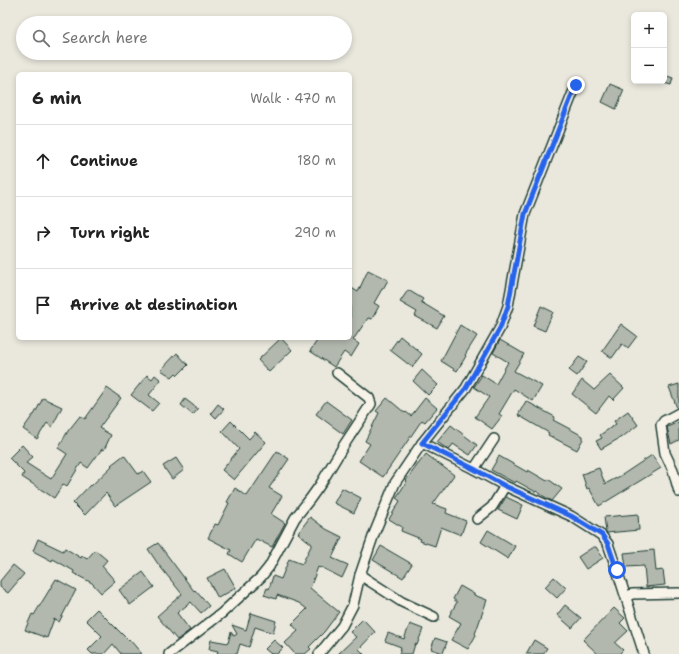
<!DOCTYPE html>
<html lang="en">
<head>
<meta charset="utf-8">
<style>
	body { margin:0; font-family:"Shantell Sans",sans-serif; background:#f6f6f6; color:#222 }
	.controls { position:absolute; right:12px; top:12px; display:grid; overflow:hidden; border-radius:6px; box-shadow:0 2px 6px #0003 }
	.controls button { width:36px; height:36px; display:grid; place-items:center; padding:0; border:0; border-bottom:1px solid #e0e0e0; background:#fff; color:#222; font:20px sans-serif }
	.stop { position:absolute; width:12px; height:12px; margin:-9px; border:3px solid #2563eb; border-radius:50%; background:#fff }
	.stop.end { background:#2563eb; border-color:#fff; box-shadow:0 1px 4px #0008 }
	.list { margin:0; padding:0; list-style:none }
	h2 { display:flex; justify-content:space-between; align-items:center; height:52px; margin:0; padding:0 16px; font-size:17px }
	h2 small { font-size:13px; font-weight:400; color:#767676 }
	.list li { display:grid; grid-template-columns:26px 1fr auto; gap:12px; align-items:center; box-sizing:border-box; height:72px; padding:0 16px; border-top:1px solid #e0e0e0 }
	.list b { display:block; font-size:15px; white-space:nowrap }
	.list em { font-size:13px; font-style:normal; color:#767676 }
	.icon { flex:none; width:22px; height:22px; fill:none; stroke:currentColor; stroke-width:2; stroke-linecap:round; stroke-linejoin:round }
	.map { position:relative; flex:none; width:679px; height:654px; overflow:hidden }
	.search { position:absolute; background:#fff; box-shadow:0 2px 6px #0003; left:16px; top:16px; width:336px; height:44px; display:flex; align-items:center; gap:10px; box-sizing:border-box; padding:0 14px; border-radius:22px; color:#767676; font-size:15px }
	.panel { position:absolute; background:#fff; box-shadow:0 2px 6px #0003; left:16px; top:72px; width:336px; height:268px; border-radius:6px }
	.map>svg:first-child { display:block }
	.building { fill:#b2b8ae; stroke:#1f3d34 }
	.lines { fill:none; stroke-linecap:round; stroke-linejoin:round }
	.minor-casing { stroke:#1f3d34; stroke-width:12 }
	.minor { stroke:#f7f3e8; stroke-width:9 }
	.route { stroke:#2563eb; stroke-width:5 }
</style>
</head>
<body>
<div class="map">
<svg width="679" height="654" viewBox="0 0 679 654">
	<rect width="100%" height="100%" fill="#eae8dd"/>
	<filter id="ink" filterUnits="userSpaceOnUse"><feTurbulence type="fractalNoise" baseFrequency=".025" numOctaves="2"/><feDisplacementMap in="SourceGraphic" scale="8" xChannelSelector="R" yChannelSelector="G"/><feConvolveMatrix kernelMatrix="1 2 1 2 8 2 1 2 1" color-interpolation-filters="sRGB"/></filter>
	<g filter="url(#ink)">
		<!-- building -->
		<g class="building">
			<polygon points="664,75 673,78 671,85 664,83"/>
			<polygon points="610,84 624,90 616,109 602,102"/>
			<polygon points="368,270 388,280 383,289 382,289 374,303 379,306 372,319 368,318 353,340 359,344 351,357 344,352 334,367 310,351 319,338 350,338 350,287 358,292"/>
			<polygon points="408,290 423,299 421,302 444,316 437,328 415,316 417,312 400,302"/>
			<polygon points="541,306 553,312 545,331 533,326"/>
			<polygon points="621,324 637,336 628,348 622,344 612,358 602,351"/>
			<polygon points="460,325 477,336 465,355 466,356 457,371 441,361"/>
			<polygon points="400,336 422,354 412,367 390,350"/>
			<polygon points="281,338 292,350 269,372 258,360"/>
			<polygon points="500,340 524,354 514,371 542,386 533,401 514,389 499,414 502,416 492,429 475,417 489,397 474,387 482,375 496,384 508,362 493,353"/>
			<polygon points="177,353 188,365 178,375 176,373 172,377 161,370"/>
			<polygon points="579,357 587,362 577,376 569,370"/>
			<polygon points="422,370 438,385 428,395 413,381"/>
			<polygon points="147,375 152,379 155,375 161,380 149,395 159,403 152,411 131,395"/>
			<polygon points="610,375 624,388 613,400 609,396 596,413 572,394 582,380 594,390"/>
			<polygon points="679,384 679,407 677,408 669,387"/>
			<polygon points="107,388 121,398 99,428 111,435 104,450 102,449 88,468 81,463 67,486 63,484 54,498 22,477 24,473 9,458 22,445 33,457 26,463 51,479 67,454 58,448 68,431 80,416 85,419"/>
			<polygon points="43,398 62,407 52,427 47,423 37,439 23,429 33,415 34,415"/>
			<polygon points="387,398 405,413 406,412 411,416 425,398 437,408 425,422 422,420 383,477 359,461 370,444 365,441 379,413 376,411"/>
			<polygon points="185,399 198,409 193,415 181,405"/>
			<polygon points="326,401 352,420 343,434 316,414"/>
			<polygon points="526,401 555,417 553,420 583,436 583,439 577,450 548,435 549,433 518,415"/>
			<polygon points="218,404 224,409 216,418 211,413"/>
			<polygon points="628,411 638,425 625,435 601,449 596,441 602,438 600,435 616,424 614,421"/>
			<polygon points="231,421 249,439 255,432 266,442 234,480 222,470 239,449 222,431"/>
			<polygon points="679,422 679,440 671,444 667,427"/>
			<polygon points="451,425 477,445 470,455 453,444 449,450 437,442"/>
			<polygon points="277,451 289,459 269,488 282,496 271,514 285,523 272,547 256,539 242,562 229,554 231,550 208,538 215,524 218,525 229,503 227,502 235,488 247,496"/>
			<polygon points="426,454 454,475 433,504 447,509 446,513 466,521 461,535 441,527 435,546 420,541 421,539 401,531 402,527 389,519 400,501 396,498 407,481 406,480"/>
			<polygon points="124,455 138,474 143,471 151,482 115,506 106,493 85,515 73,503 90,485 91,486 112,466 111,465"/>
			<polygon points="652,455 661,468 599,506 589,488 587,489 582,474 599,468 605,484 622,475"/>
			<polygon points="499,456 527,472 528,470 547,481 548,479 562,489 552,501 545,497 536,491 536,492 516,481 515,483 491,470"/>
			<polygon points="176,458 184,470 172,479 163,466"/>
			<polygon points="342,488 361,498 354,513 334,503"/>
			<polygon points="506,497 523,505 517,519 498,510"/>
			<polygon points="638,514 639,530 607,533 606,532 604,517"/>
			<polygon points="310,517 326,529 342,537 332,558 348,565 342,578 321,567 320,568 318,567 310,588 339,612 324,632 309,647 311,649 305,654 295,654 285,643 298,631 292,624 307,609 299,603 277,595 276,599 264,595 267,588 269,589 273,576 281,579 289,559 302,564 312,544 298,533"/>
			<polygon points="488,530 515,546 508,559 481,542"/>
			<polygon points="38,539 63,551 65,548 81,558 82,556 87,559 95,550 107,560 102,566 115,581 101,593 92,583 73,573 74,571 53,559 52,561 33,551"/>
			<polygon points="158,543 194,591 195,590 209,606 201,613 191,602 177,613 190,630 177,640 157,616 182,594 158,564 148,549"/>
			<polygon points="381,546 412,564 403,578 373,560"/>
			<polygon points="593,547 596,547 603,558 586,569 578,557"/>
			<polygon points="654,550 656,571 663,570 665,585 646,587 644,566 626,567 624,553"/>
			<polygon points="13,565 24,574 8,593 0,587 0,581"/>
			<polygon points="225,569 236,588 218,598 207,578"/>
			<polygon points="143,572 154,587 130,605 119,590"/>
			<polygon points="554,577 566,588 557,598 545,587"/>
			<polygon points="56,579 76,590 59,622 54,619 47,638 25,630 32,614 34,615"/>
			<polygon points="460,586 474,594 474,595 487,600 475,634 476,635 468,649 451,640 461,623 449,616 457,602 453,599"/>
			<polygon points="565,605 581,618 572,628 557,615"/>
			<polygon points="614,608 625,618 620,623 628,631 615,643 623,650 619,654 598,654 583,640"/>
			<polygon points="97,609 128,640 129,639 142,654 121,654 113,644 104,654 92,654 88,650 102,636 86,620"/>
			<polygon points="251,613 276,621 273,633 255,627 249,647 240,644 237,654 217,654 218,651 209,649 211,640 228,643 231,632 234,636 237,634 232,625 246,630"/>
			<polygon points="363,619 375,632 359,649 364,654 338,654 356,637 350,632"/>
			<polygon points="410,624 423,629 417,645 415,644 412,654 399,654 401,647 385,641 388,633 404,639"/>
			<polygon points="435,638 447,642 443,653 431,649"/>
			<polygon points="274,640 283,648 277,654 271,654 265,649"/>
			<polygon points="534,640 547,648 543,654 526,654"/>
		</g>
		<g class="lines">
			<defs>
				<g id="minor">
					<polyline points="679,413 664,421 661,425 665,453 673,470 679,492"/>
					<polyline points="422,443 474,469 505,486 571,516 601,535 608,544 617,570 644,654"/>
					<polyline points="474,469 494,439"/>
					<polyline points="477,519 492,507 505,486"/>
					<polyline points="360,575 402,602 434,617"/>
					<polyline points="626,597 632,594 679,593"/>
					<polyline points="169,654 222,613 261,577 269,567 295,518 310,499 320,485 344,445 371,404 369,398 337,373"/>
					<polyline points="319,654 342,626 353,605 360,575 374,534 395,483 422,443 466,388 500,328 508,306 525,214 576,85"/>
				</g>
			</defs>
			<!-- minor casing -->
			<use href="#minor" class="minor-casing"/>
			<!-- minor -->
			<use href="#minor" class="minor"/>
		</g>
	</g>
	<g class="lines" filter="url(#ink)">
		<!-- route -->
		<polyline class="route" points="576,85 525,214 508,306 500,328 466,388 422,443 474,469 505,486 571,516 602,535 608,544 617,570"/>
	</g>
</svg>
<div class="controls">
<button>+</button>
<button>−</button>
</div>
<div class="stop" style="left:617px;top:570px"></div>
<div class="stop end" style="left:576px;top:85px"></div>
<div class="search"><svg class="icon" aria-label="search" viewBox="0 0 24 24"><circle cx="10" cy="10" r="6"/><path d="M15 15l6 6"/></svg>Search here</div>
<section class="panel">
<h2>6 min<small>Walk · 470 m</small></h2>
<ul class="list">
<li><svg class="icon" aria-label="ahead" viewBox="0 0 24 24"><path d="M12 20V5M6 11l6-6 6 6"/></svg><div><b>Continue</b></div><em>180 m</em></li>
<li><svg class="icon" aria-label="right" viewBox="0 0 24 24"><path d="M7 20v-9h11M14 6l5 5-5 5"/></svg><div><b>Turn right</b></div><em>290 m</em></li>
<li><svg class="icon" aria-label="arrive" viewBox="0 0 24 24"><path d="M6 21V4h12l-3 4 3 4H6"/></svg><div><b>Arrive at destination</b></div></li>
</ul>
</section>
</div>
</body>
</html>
